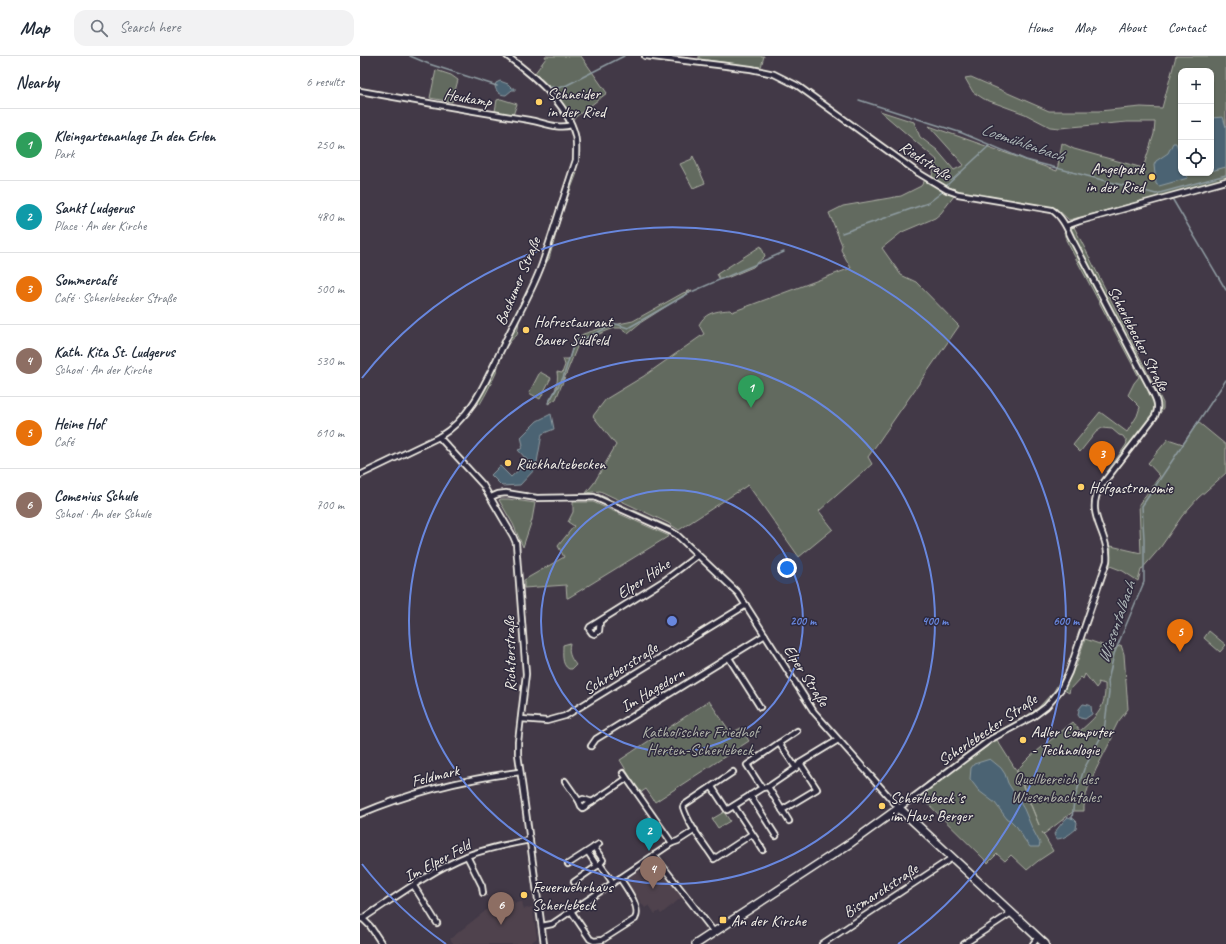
<!DOCTYPE html>
<html lang="en">
<head>
<meta charset="utf-8">
<style>
	body { margin:0; font-family:Caveat,sans-serif; background:#f2f2f3; color:#1f2937 }
	.controls { position:absolute; right:12px; top:12px; display:grid; overflow:hidden; border-radius:8px; box-shadow:0 1px 3px #0004 }
	.controls button { width:36px; height:36px; display:grid; place-items:center; padding:0; border:0; border-bottom:1px solid #e0e1e3; background:#fff; color:#1f2937; font:20px sans-serif }
	.you { position:absolute; left:427px; top:512px; width:14px; height:14px; margin:-10px; border:3px solid #fff; border-radius:50%; background:#1a73e8; box-shadow:0 0 0 6px #1a73e833 }
	.badge { display:grid; place-items:center; width:26px; height:26px; border-radius:50%; background:#b45309; color:#fff; font-size:13px; font-weight:700 }
	.pin { position:absolute; translate:-50% -33px; filter:drop-shadow(0 1px 2px #0008) }
	.pin::after { content:''; position:absolute; top:21px; width:14px; height:12px; background:inherit; clip-path:polygon(0 0,100% 0,50% 100%) }
	.list { margin:0; padding:0; list-style:none }
	h2 { display:flex; justify-content:space-between; align-items:center; height:52px; margin:0; padding:0 16px; font-size:17px }
	h2 small { font-size:13px; font-weight:400; color:#747a83 }
	.list li { display:grid; grid-template-columns:26px 1fr auto; gap:12px; align-items:center; box-sizing:border-box; height:72px; padding:0 16px; border-top:1px solid #e0e1e3 }
	.list b { display:block; font-size:15px; white-space:nowrap }
	.list p { margin:0; font-size:13px; white-space:nowrap; color:#747a83 }
	.list em { font-size:13px; font-style:normal; color:#747a83 }
	.icon { flex:none; width:22px; height:22px; fill:none; stroke:currentColor; stroke-width:2; stroke-linecap:round; stroke-linejoin:round }
	.map { position:relative; flex:none; width:866px; height:888px; overflow:hidden }
	header { display:flex; align-items:center; gap:24px; box-sizing:border-box; height:56px; padding:0 20px; background:#fff; border-bottom:1px solid #e0e1e3 }
	header strong { font-size:19px }
	nav { display:flex; gap:22px; margin-inline-start:auto; font-size:14px }
	.search { width:280px; height:36px; background:#f2f2f3; display:flex; align-items:center; gap:10px; box-sizing:border-box; padding:0 14px; border-radius:12px; color:#747a83; font-size:15px }
	main { display:flex }
	aside { flex:1; background:#fff }
	.map>svg:first-child { display:block }
	.built { fill:#50434e }
	.green { fill:#626b5e; stroke:#abaea3; fill-rule:evenodd }
	.water { fill:#4b6473; stroke:#8f9ca2 }
	.lines { fill:none; stroke-linecap:round; stroke-linejoin:round }
	.stream { stroke:#8f9ca2; stroke-width:1.5 }
	.street-casing { stroke:#f4f1e8; stroke-width:8 }
	.secondary-casing { stroke:#f4f1e8; stroke-width:10 }
	.street { stroke:#2f2a3d; stroke-width:4.5 }
	.secondary { stroke:#2f2a3d; stroke-width:7 }
	.ring { fill:none; stroke:#6887de; stroke-width:2 }
	.poi-dot { fill:#ffd166; stroke:#2f2a3d; stroke-width:1.5 }
	.labels { text-anchor:middle; stroke-width:3; stroke-linejoin:round; paint-order:stroke }
	.poi-label { font-size:16px; fill:#f4f1e8; stroke:#2f2a3d; text-anchor:start }
	.street-label { font-size:16px; fill:#f4f1e8; stroke:#2f2a3d }
	.park-label { font-size:16px; fill:#b2b5aa; stroke:#2f2a3d }
	.water-label { font-size:17px; font-style:italic; fill:#b0b9b9; stroke:#2f2a3d }
	.centre { fill:#6887de; stroke:#2f2a3d; stroke-width:2 }
	.ring-label { font-size:12px; text-anchor:middle; font-weight:bold; fill:#6887de; stroke:#2f2a3d; stroke-width:3; stroke-linejoin:round; paint-order:stroke }
</style>
</head>
<body>
<header>
<strong>Map</strong>
<div class="search"><svg class="icon" aria-label="search" viewBox="0 0 24 24"><circle cx="10" cy="10" r="6"/><path d="M15 15l6 6"/></svg>Search here</div>
<nav><a>Home</a><a>Map</a><a>About</a><a>Contact</a></nav>
</header>
<main>
<aside>
<h2>Nearby<small>6 results</small></h2>
<ul class="list">
<li><span class="badge" style="background:#2e9e5b">1</span><div><b>Kleingartenanlage In den Erlen</b><p>Park</p></div><em>250 m</em></li>
<li><span class="badge" style="background:#0f9aa8">2</span><div><b>Sankt Ludgerus</b><p>Place · An der Kirche</p></div><em>480 m</em></li>
<li><span class="badge" style="background:#e8710a">3</span><div><b>Sommercafé</b><p>Café · Scherlebecker Straße</p></div><em>500 m</em></li>
<li><span class="badge" style="background:#8d6e63">4</span><div><b>Kath. Kita St. Ludgerus</b><p>School · An der Kirche</p></div><em>530 m</em></li>
<li><span class="badge" style="background:#e8710a">5</span><div><b>Heine Hof</b><p>Café</p></div><em>610 m</em></li>
<li><span class="badge" style="background:#8d6e63">6</span><div><b>Comenius Schule</b><p>School · An der Schule</p></div><em>700 m</em></li>
</ul>
</aside>
<div class="map">
<svg width="866" height="888" viewBox="0 0 866 888">
	<rect width="100%" height="100%" fill="#423947"/>
	<filter id="ink" filterUnits="userSpaceOnUse"><feTurbulence type="fractalNoise" baseFrequency=".025" numOctaves="2"/><feDisplacementMap in="SourceGraphic" scale="8" xChannelSelector="R" yChannelSelector="G"/><feConvolveMatrix kernelMatrix="1 2 1 2 8 2 1 2 1" color-interpolation-filters="sRGB"/></filter>
	<g filter="url(#ink)">
		<!-- built -->
		<g class="built">
			<polygon points="295,808 322,841 301,858 299,855 295,858 289,849 285,852 265,824 286,810 288,810 290,812"/>
			<polygon points="148,837 155,847 162,846 164,853 172,851 177,882 169,888 94,888 90,883"/>
		</g>
		<!-- green -->
		<g class="green">
			<polygon points="185,0 221,0 247,37 213,63 196,37 175,17 186,2"/>
			<polygon points="339,0 404,0 401,11 339,3"/>
			<path d="M816 0H866V123L709 164 696 152 602 136 583 129 571 123 577 104 520 55 554 66 560 81 577 94 594 114 604 109 569 70 697 115 702 87 714 93 783 112 794 78 795 66H767L700 72 690 71 665 58 624 43 613 36 605 22 611 21 689 55H739L781 51 802 52ZM821 15H851V117H821Z"/>
			<polygon points="76,14 91,19 98,24 92,46 70,42"/>
			<polygon points="141,43 157,48 153,59 135,55 137,44"/>
			<polygon points="333,100 345,127 333,132 320,108 332,103 332,101"/>
			<path d="M215 117H217L202 156 189 203 182 212 176 230 163 253 159 265 157 279C144 289 141 302 136 317 131 328 126 338 120 348L113 342 125 321 158 252 171 229 186 190 196 157 201 153Z"/>
			<path d="M565 124 594 140 581 157 575 162 542 176 522 192 541 219 556 226 599 270 508 401 512 408 459 455 473 473 439 501 388 429 319 474 308 467 240 435 226 437 234 427 256 389 233 360 246 343 284 320 344 278 339 269C345 256 357 255 370 254L372 256 491 212 481 194 482 189 469 157 483 150 541 140 561 130Z"/>
			<polygon points="714,171 803,347 803,353 786,377 745,430 740,426 766,389 767,386 763,380 759,379 752,373 742,372 736,376 720,396 713,389 740,356 767,376 777,360 780,351 768,339 774,327 779,321 706,184 704,176"/>
			<polygon points="401,190 405,200 393,211 367,222 359,222 357,218"/>
			<path d="M332 234 280 267 268 277 261 272H254L219 286 196 343 188 348C194 339 199 327 197 316L202 317 205 309 203 303H209L215 284 223 278 249 270 273 265 323 237Z"/>
			<polygon points="180,316 191,322 180,343 169,337"/>
			<polygon points="838,366 866,389 866,417 838,442 822,460 800,492 781,514 778,525 763,515 750,510 751,490 781,497 779,448 800,420 788,407 808,383 823,388"/>
			<polygon points="238,438 309,470 323,480 344,500 343,500 318,477 238,441"/>
			<polygon points="141,443 148,443 175,447 172,464 163,491 153,468 139,444"/>
			<polygon points="213,446 233,446 309,480 208,542 207,542 206,529 164,532 164,524 204,501 198,490 214,470 208,466 213,456"/>
			<polygon points="849,575 866,589 860,596 844,582"/>
			<path d="M725 583 754 593 761 589 764 598 768 653 758 666 752 678V682C742 703 723 733 724 755H714L684 778 682 776 693 795 678 805 667 814 651 799 645 805 637 798 628 807 560 740 593 714 637 684 656 714 679 769 657 714 671 700 713 666 720 675C737 660 746 652 745 628L738 626 739 628 736 632 725 618 723 623 721 621 710 633 709 637 704 634 713 612 716 610Z"/>
			<path d="M210 587C208 597 210 601 216 609L212 613H209C201 609 203 597 203 589Z"/>
			<path d="M706 615V617C692 654 668 659 637 678 613 693 590 712 567 729L566 727 632 678 668 659 679 651 694 635Z"/>
			<polygon points="349,645 371,677 381,672 389,685 295,746 286,733 280,737 260,704"/>
			<polygon points="364,756 370,765 358,772 352,763"/>
		</g>
		<!-- water -->
		<g class="water">
			<path d="M140 25 148 28 152 32H155V34H152L146 39C140 39 136 36 135 30L136 27Z"/>
			<polygon points="863,61 866,71 866,111 851,115 851,62"/>
			<polygon points="813,87 816,87 821,101 821,117 826,117 828,122 799,130 796,128 794,109 796,105 808,97"/>
			<polygon points="191,358 194,373 182,378 176,412 160,429 142,430 131,419 140,410 151,421 168,405 158,394 161,393 163,389 161,381 177,365"/>
			<polygon points="723,648 729,649 731,650 732,658 725,663 720,662 718,659 719,653"/>
			<polygon points="630,703 641,712 645,718 648,727 664,753 672,772 680,787 679,791 670,791 664,783 657,771 650,764 647,763 635,747 619,735 610,723 611,712 614,708"/>
			<path d="M708 761 714 763 717 766 716 773C710 778 704 783 696 783L694 778C697 773 703 765 708 761Z"/>
		</g>
		<g class="lines">
			<!-- stream -->
			<g class="stream">
				<polyline points="50,0 69,8 137,30"/>
				<polyline points="191,31 198,32 207,29 264,0"/>
				<polyline points="499,44 602,77 666,104 796,138 866,119"/>
				<polyline points="813,144 866,234"/>
				<polyline points="482,177 568,147 581,137 587,129 630,89"/>
				<polyline points="188,347 203,322 214,287 256,268 268,272 329,237 424,196"/>
				<polyline points="712,762 714,745 724,713 744,675 749,636 748,625 754,598 784,526 784,483 782,450 866,324"/>
			</g>
			<defs>
				<g id="street">
					<path d="M0 35C56 45 112 55 169 64 182 66 198 74 211 69"/>
					<polyline points="706,170 720,165 866,125"/>
					<polyline points="79,381 123,429 153,480 156,487 166,618 158,686 158,698 184,888"/>
					<path d="M0 419 79 381C113 361 127 322 144 288 156 262 172 236 182 208 194 174 204 139 216 104 216 96 217 88 215 79 207 47 173 19 147 0"/>
					<path d="M131 441 138 438 146 437 177 442 234 441 312 476 317 479 378 537 454 656 539 752 631 683 674 660 686 651 693 643 701 633 709 616 747 505C750 476 723 459 741 430L795 360C800 350 796 343 791 333L711 181C706 170 701 160 692 154L598 138 587 134 557 116 438 30 414 18 391 13 285 0"/>
					<polyline points="240,565 239,575 234,578 232,577 229,573 230,571 305,524 338,499"/>
					<polyline points="369,602 400,651"/>
					<polyline points="161,663 187,665 205,660 386,549"/>
					<polyline points="419,687 437,675"/>
					<polyline points="231,690 236,683 405,579"/>
					<path d="M373 716 324 749 323 751C329 770 343 786 354 803L392 778"/>
					<polyline points="263,717 312,787"/>
					<polyline points="205,725 219,745 221,750 223,752 266,723"/>
					<polyline points="352,731 367,754 402,732 408,731 436,712 440,707 478,684"/>
					<polyline points="408,731 429,765"/>
					<polyline points="402,732 387,709 419,687 436,712"/>
					<polyline points="390,739 416,780"/>
					<polyline points="219,745 223,743 232,746"/>
					<polyline points="374,750 403,794"/>
					<polyline points="422,754 457,733 440,707"/>
					<path d="M0 758C52 736 104 723 160 716"/>
					<polyline points="234,791 243,804 240,808 253,827"/>
					<polyline points="228,796 237,810"/>
					<polyline points="294,799 354,876"/>
					<polyline points="107,800 122,830 123,837"/>
					<polyline points="208,808 239,788"/>
					<polyline points="214,826 240,808"/>
					<polyline points="54,830 77,867"/>
					<path d="M211 855 230 883 234 885 242 884 275 863C282 852 266 832 260 822"/>
					<polyline points="2,862 10,870 22,888"/>
					<path d="M2 863C36 841 70 815 107 800 127 792 149 788 170 784"/>
					<polyline points="182,870 192,868 312,787 318,785 335,774"/>
					<polyline points="462,888 592,802"/>
					<polyline points="604,888 651,857"/>
					<polyline points="673,888 678,881"/>
				</g>
				<polyline id="secondary" points="336,888 492,786 539,752 685,888"/>
			</defs>
			<!-- street casing -->
			<use href="#street" class="street-casing"/>
			<!-- secondary casing -->
			<use href="#secondary" class="secondary-casing"/>
			<!-- street -->
			<use href="#street" class="street"/>
			<!-- secondary -->
			<use href="#secondary" class="secondary"/>
		</g>
	</g>
	<!-- distance rings -->
	<g class="ring">
		<circle cx="312" cy="565" r="131"/>
		<circle cx="312" cy="565" r="263"/>
		<path d="M86 888A394 394 0 0 1 2 808M2 322A394 394 0 1 1 538 888"/>
	</g>
	<!-- markers -->
	<g class="poi-dot">
		<circle cx="179" cy="46" r="4"/>
		<circle cx="792" cy="121" r="4"/>
		<circle cx="166" cy="274" r="4"/>
		<circle cx="148" cy="407" r="4"/>
		<circle cx="721" cy="431" r="4"/>
		<circle cx="663" cy="684" r="4"/>
		<circle cx="522" cy="750" r="4"/>
		<circle cx="164" cy="839" r="4"/>
		<rect x="359" y="860" width="8" height="8" rx="2"/>
	</g>
	<g class="labels">
		<!-- poi labels -->
		<g class="poi-label">
			<text x="187" y="43">Schneider<tspan x="187" dy="18">in der Ried</tspan></text>
			<text x="784" y="118" text-anchor="end">Angelpark<tspan x="784" dy="18">in der Ried</tspan></text>
			<text x="174" y="271">Hofrestaurant<tspan x="174" dy="18">Bauer Südfeld</tspan></text>
			<text x="156" y="413">Rückhaltebecken</text>
			<text x="729" y="437">Hofgastronomie</text>
			<text x="671" y="681">Adler Computer<tspan x="671" dy="18">- Technologie</tspan></text>
			<text x="530" y="747">Scherlebeck´s<tspan x="530" dy="18">im Haus Berger</tspan></text>
			<text x="172" y="836">Feuerwehrhaus<tspan x="172" dy="18">Scherlebeck</tspan></text>
			<text x="371" y="870">An der Kirche</text>
		</g>
		<!-- street labels -->
		<g class="street-label">
			<text transform="translate(108 41) rotate(10)" y="6">Heukamp</text>
			<text transform="translate(566 104) rotate(33)" y="6">Riedstraße</text>
			<text transform="translate(157 225) rotate(-67)" y="6">Backumer Straße</text>
			<text transform="translate(779 282) rotate(63)" y="6">Scherlebecker Straße</text>
			<text transform="translate(283 522) rotate(-33)" y="6">Elper Höhe</text>
			<text transform="translate(149 598) rotate(-91)" y="6">Richterstraße</text>
			<text transform="translate(260 612) rotate(-32)" y="6">Schreberstraße</text>
			<text transform="translate(447 619) rotate(57)" y="6">Elper Straße</text>
			<text transform="translate(292 633) rotate(-31)" y="6">Im Hagedorn</text>
			<text transform="translate(627 673) rotate(-34)" y="6">Scherlebecker Straße</text>
			<text transform="translate(75 719) rotate(-14)" y="6">Feldmark</text>
			<text transform="translate(77 804) rotate(-28)" y="6">Im Elper Feld</text>
			<text transform="translate(520 834) rotate(-33)" y="6">Bismarckstraße</text>
		</g>
		<!-- park labels -->
		<g class="park-label">
			<text x="340" y="681">Katholischer Friedhof<tspan x="340" dy="18">Herten-Scherlebeck</tspan></text>
			<text x="696" y="728">Quellbereich des<tspan x="696" dy="18">Wiesenbachtales</tspan></text>
		</g>
		<!-- water labels -->
		<g class="water-label">
			<text transform="translate(663 86) rotate(19)" y="6">Loemühlenbach</text>
			<text transform="translate(756 566) rotate(-71)" y="6">Wiesentalbach</text>
		</g>
	</g>
	<circle cx="312" cy="565" r="6" class="centre"/>
	<g class="ring-label">
		<text x="443" y="569">200 m</text>
		<text x="575" y="569">400 m</text>
		<text x="706" y="569">600 m</text>
	</g>
</svg>
<div class="controls">
<button>+</button>
<button>−</button>
<button><svg class="icon" aria-label="locate" viewBox="0 0 24 24"><circle cx="12" cy="12" r="6"/><path d="M12 2v4M12 18v4M2 12h4M18 12h4"/></svg></button>
</div>
<div class="you"></div>
<div class="pin badge" style="left:391px;top:352px;background:#2e9e5b">1</div>
<div class="pin badge" style="left:289px;top:795px;background:#0f9aa8">2</div>
<div class="pin badge" style="left:742px;top:418px;background:#e8710a">3</div>
<div class="pin badge" style="left:293px;top:833px;background:#8d6e63">4</div>
<div class="pin badge" style="left:820px;top:596px;background:#e8710a">5</div>
<div class="pin badge" style="left:141px;top:869px;background:#8d6e63">6</div>
</div>
</main>
</body>
</html>
